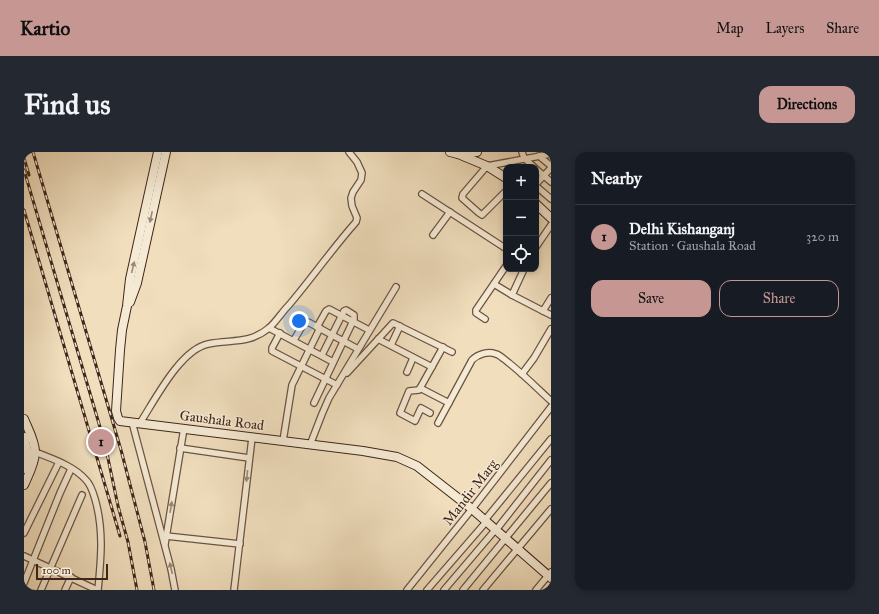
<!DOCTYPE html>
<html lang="en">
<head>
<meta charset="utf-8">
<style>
	body { margin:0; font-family:"IM FELL Great Primer",serif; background:#242831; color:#f1f3f6 }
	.controls { position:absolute; right:12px; top:12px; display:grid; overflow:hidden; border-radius:8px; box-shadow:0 2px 6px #0003 }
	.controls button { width:36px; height:36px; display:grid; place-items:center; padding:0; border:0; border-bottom:1px solid #363941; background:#171b24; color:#f1f3f6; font:20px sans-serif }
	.scale { position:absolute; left:12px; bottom:10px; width:72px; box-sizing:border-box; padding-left:4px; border:2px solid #40251a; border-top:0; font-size:11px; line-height:14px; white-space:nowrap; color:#40251a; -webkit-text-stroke:3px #f5ead4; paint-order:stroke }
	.you { position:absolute; left:275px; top:169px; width:14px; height:14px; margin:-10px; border:3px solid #fff; border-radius:50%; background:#1a73e8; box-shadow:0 0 0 6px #1a73e833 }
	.badge { display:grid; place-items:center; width:26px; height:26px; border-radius:50%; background:#c59692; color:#111; font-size:13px; font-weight:700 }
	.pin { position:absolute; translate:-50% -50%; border:2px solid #fff; box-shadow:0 1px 4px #0006 }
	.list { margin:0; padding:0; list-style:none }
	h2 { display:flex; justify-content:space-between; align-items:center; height:52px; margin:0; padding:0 16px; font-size:17px }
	h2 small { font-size:13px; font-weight:400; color:#9ea1a6 }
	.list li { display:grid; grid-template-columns:26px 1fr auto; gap:12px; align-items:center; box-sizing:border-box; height:64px; padding:0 16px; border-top:1px solid #363941 }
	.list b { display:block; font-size:15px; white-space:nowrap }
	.list p { margin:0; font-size:13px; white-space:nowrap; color:#9ea1a6 }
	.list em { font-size:13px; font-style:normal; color:#9ea1a6 }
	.actions { display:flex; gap:8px; padding:12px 16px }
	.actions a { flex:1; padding:9px 0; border:1px solid #c59692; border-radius:12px; text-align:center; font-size:14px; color:#c59692 }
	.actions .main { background:#c59692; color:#111 }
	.icon { flex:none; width:22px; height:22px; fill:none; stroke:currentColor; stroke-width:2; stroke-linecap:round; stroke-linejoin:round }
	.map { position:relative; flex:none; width:527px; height:438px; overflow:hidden; border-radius:12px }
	header { display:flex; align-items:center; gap:24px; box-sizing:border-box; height:56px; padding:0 20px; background:#c59692; color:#111 }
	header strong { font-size:19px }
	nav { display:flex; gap:22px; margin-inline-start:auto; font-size:14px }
	.intro { display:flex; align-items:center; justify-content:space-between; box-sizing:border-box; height:96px; padding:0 24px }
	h1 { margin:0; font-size:28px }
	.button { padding:10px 18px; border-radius:12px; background:#c59692; color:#111; font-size:14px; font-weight:700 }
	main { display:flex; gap:24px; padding:0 24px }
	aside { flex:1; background:#171b24; border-radius:12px; box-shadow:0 2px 6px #0003 }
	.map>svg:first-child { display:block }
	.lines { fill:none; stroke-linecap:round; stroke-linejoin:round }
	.street-casing { stroke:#6c5343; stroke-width:8 }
	.secondary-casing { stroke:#40251a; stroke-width:10 }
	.street { stroke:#f5ead4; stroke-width:5.5 }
	.secondary { stroke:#f5ead4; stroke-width:8 }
	.rail-casing { stroke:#40251a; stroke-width:3 }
	.rail { stroke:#f5ead4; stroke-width:1.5; stroke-dasharray:4.5; stroke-linecap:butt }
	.oneway { fill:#9a8877 }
	.labels { text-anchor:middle; stroke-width:3; stroke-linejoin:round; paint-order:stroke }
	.street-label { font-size:14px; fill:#40251a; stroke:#f5ead4 }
</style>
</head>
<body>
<header>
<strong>Kartio</strong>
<nav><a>Map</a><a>Layers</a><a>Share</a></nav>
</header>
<div class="intro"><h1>Find us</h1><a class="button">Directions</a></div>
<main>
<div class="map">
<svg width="527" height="438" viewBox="0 0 527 438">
	<rect width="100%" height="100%" fill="#f0debd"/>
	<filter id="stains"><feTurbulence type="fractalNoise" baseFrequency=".005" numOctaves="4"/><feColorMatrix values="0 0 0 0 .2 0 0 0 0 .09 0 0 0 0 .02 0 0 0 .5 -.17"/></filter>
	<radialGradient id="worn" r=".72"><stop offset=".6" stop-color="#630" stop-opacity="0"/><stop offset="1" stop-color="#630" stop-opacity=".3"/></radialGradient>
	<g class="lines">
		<defs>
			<g id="street">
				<polyline points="498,0 500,6 510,15"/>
				<polyline points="515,4 527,14"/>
				<polyline points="512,17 527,30"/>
				<polyline points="512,32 527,16"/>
				<polyline points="512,34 527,47"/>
				<polyline points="482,39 458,63 455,61 438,46 439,42 463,14 527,2"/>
				<polyline points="398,42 481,96"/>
				<polyline points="409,83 426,60"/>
				<polyline points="512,95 527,73"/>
				<polyline points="500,117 488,143 519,159 527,146"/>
				<polyline points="470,132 488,143"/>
				<polyline points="519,159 527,163"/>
				<polyline points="461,167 452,161 452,158 482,114"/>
				<polyline points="293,175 302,159 305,157 345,178"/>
				<polyline points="245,176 309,210"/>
				<polyline points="256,181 248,196 248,199 313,233"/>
				<polyline points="354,187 408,215"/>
				<polyline points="270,188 280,171 284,170 334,197"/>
				<polyline points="367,193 376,174"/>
				<polyline points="383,220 389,206"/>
				<polyline points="323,221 369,171 428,200"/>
				<polyline points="498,222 510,206 527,177"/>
				<polyline points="396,236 425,251"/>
				<polyline points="290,251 330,167 330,163 322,158 320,159 298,203"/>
				<polyline points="406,261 397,256 391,269 376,261 385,239 395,238 419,195"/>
				<polyline points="108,270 147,417 151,438"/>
				<path d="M116 271C131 248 156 198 184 192 207 187 224 193 245 176 252 170 258 160 265 153 288 126 308 97 332 70L333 66 328 54 327 46 329 40 337 28 338 21 333 10 325 0"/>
				<path d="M414 271 448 208C454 202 464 199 472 202 476 203 481 208 485 211 500 223 513 236 527 249"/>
				<polyline points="259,289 268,233 296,176"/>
				<polyline points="286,293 298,262 305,246 372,135"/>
				<polyline points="156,296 225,306"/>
				<path d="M8 301 11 300C29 307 50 314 62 328 67 333 69 340 71 347 80 378 77 407 74 438"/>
				<polyline points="461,368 527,287"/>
				<polyline points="472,378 527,308"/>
				<polyline points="0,381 35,310"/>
				<polyline points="142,384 216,392"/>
				<polyline points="141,392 160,276"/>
				<polyline points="0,404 73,438"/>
				<polyline points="0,431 36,341 47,317"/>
				<polyline points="17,438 58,343"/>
				<polyline points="41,438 47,425"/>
				<polyline points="210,438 228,286"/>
				<polyline points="383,438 448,357 527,255"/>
				<polyline points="403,438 462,370"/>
				<polyline points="420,438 472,377"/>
				<polyline points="439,438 527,331"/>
				<polyline points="459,438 527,357"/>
				<polyline points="512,438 527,420"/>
			</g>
			<g id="secondary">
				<polyline points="134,0 106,127 103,154 98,178 96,198 92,259 94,266 96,269 339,299 373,305 393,314 448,357 527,426"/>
				<polyline points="426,0 434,2 453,0"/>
				<polyline points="434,2 463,14 482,26"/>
				<polyline points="512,52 527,66"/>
				<polyline points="106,150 113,131 142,0"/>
				<path d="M0 267C4 277 11 289 11 300 11 311 4 324 0 333"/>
				<polyline points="0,285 4,302 0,317"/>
			</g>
		</defs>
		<!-- street casing -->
		<use href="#street" class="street-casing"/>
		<!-- secondary casing -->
		<use href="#secondary" class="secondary-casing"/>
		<!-- street -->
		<use href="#street" class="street"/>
		<!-- secondary -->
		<use href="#secondary" class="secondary"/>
		<defs>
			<g id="rail">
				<polyline points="9,0 97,298 121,390 130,438"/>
				<polyline points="0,6 5,23"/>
				<polyline points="0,18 81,292 94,354 104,390 113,438"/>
				<polyline points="0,58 96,384"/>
			</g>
		</defs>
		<!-- rail casing -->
		<use href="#rail" class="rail-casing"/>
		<!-- rail -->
		<use href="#rail" class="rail"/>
	</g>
	<!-- one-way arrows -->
	<defs><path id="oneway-solid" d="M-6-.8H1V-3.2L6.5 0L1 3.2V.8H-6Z"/></defs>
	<g class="oneway">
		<use href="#oneway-solid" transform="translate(127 65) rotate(102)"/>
		<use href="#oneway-solid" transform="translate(109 115) rotate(-77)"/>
		<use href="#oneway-solid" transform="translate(223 324) rotate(96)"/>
		<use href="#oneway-solid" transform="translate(147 355) rotate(-81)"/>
		<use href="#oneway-solid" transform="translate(147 416) rotate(-103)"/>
	</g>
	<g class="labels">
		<!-- street labels -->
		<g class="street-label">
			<text transform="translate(198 268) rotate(7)" y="5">Gaushala Road</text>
			<text transform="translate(446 340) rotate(-52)" y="5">Mandir Marg</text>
		</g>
	</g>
	<rect width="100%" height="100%" filter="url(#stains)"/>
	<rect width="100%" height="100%" fill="url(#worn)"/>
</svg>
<div class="controls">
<button>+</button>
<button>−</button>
<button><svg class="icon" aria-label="locate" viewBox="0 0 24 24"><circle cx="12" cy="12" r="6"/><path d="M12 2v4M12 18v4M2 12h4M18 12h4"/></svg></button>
</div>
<div class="scale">100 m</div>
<div class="you"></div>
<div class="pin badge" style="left:77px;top:290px">1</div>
</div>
<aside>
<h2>Nearby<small></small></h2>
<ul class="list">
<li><span class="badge">1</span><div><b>Delhi Kishanganj</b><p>Station · Gaushala Road</p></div><em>320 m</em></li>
</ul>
<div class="actions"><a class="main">Save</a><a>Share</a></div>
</aside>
</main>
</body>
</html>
